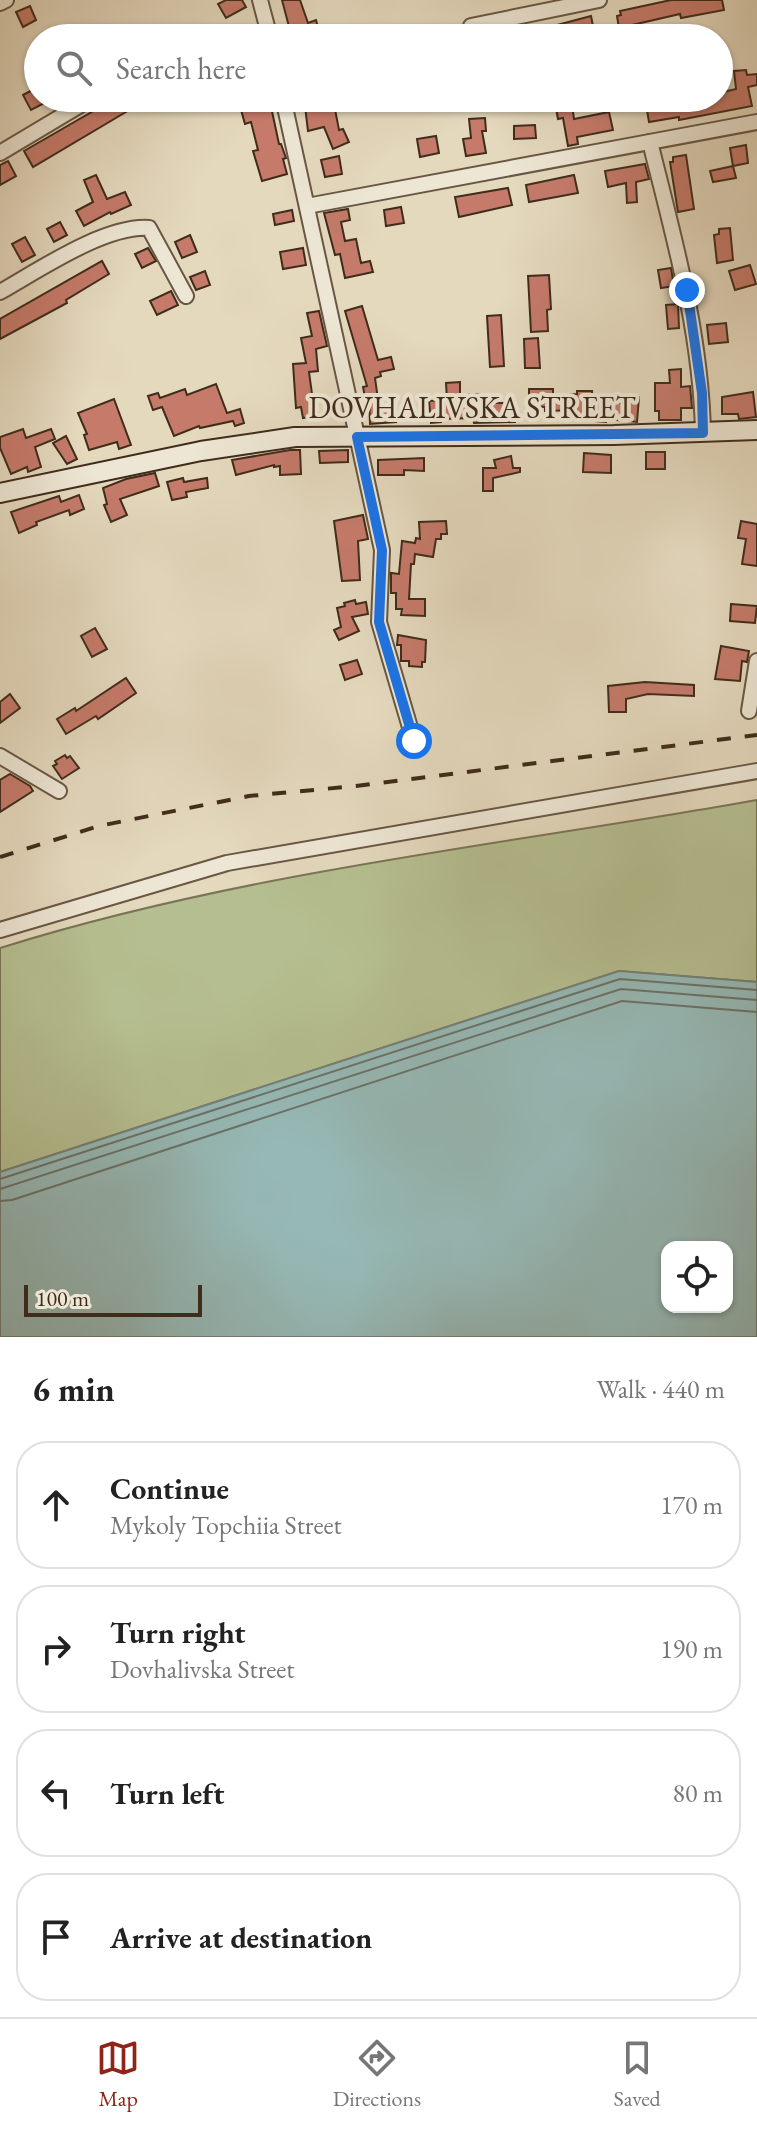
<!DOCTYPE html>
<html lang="en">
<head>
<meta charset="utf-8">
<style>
	body { margin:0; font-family:"EB Garamond",serif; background:#f2f2f2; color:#222 }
	.controls { position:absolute; right:24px; bottom:24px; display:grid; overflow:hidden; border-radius:16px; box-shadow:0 2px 6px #0004 }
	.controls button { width:72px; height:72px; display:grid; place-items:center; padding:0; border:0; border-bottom:2px solid #e0e0e0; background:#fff; color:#222; font:40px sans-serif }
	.scale { position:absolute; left:24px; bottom:20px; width:178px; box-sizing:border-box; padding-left:8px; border:4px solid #402c1b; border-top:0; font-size:22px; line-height:28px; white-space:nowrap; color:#402c1b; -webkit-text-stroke:6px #ede6d4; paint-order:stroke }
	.stop { position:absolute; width:24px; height:24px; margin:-18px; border:6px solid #1a73e8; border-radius:50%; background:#fff }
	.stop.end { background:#1a73e8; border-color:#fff; box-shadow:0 2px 8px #0008 }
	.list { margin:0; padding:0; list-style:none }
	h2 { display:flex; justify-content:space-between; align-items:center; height:104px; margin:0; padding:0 32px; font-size:34px }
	h2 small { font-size:26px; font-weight:400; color:#767676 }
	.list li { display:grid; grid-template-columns:52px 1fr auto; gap:24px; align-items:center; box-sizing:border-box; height:128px; margin:0 16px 16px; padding:0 16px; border:2px solid #e0e0e0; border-radius:32px }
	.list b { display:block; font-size:30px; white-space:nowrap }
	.list p { margin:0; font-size:26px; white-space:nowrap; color:#767676 }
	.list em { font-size:26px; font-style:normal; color:#767676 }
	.icon { flex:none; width:44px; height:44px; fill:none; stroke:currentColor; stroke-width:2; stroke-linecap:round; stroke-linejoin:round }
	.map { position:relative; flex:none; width:757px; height:1337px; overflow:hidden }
	.search { position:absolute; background:#fff; box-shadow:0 2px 6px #0004; left:24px; right:24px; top:24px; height:88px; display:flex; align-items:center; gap:20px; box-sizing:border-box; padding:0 28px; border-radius:44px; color:#767676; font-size:30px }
	.sheet { height:680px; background:#fff }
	nav { display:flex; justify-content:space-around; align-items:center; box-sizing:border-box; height:112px; border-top:2px solid #e0e0e0; background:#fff; font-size:22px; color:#767676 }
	nav a { display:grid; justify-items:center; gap:4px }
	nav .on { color:#8f2418 }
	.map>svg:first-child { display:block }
	.green { fill:#b5be90; stroke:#7a7556; stroke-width:2 }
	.water { fill:#96b9b6; stroke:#748178; stroke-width:2; fill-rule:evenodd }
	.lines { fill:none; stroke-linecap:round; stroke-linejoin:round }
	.shore { stroke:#6b7268; stroke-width:2 }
	.building { fill:#c57a6a; stroke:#402c1b; stroke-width:2 }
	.street-casing { stroke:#695744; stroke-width:18 }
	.secondary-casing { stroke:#402c1b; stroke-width:22 }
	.street { stroke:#ede6d4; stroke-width:14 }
	.secondary { stroke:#ede6d4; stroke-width:18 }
	.rail { stroke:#402c1b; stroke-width:4; stroke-dasharray:14 14; stroke-linecap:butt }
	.route { stroke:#1a73e8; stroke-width:10 }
	.labels { text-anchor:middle; stroke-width:8; stroke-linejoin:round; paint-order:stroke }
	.street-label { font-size:30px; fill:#402c1b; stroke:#ede6d4 }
</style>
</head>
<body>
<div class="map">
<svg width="757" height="1337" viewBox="0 0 757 1337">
	<rect width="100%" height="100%" fill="#e4d8bd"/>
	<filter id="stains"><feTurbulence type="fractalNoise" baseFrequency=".0025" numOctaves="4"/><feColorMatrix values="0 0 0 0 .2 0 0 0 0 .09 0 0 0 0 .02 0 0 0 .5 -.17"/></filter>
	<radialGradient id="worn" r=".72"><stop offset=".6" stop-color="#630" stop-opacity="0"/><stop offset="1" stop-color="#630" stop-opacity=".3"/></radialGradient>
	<!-- green -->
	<path class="green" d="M757 800V982L619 971 0 1172V948C246 871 505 845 757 800Z"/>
	<!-- water -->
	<path class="water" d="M619 971 757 982V1337H0V1172ZM667 1247H727V1307H667Z"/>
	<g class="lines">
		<!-- shore -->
		<g class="shore">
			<polyline points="0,1179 620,979 757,990"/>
			<polyline points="0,1189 621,989 757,1000"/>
			<polyline points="0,1201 12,1200 622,1001 757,1012"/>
		</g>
	</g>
	<!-- building -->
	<g class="building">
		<polygon points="226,0 242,0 246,7 226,18 218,4"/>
		<polygon points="282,0 300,0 308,23 316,20 319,31 292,38"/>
		<polygon points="671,0 722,0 724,10 681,18 680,14 619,28 617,16 621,15 620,11"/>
		<polygon points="30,6 36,20 23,27 16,12"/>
		<polygon points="591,16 595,36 523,38 523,34"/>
		<polygon points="746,70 747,75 757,74 757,85 748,87 752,106 679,120 679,117 649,122 645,98 719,98 719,93 736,89 734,71"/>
		<polygon points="38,87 38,98 54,98 31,110 23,95"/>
		<polygon points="116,98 125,98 131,109 33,167 24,151"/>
		<polygon points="304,98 327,98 328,110 335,109 339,130 343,129 349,142 333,149 324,127 308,131"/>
		<polygon points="554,98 571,98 574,119 609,112 613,130 577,137 578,144 568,146 563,118 558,119"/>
		<polygon points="270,102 279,144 281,144 286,158 283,159 287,174 262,181 253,151 258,150 251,122 245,124 241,110"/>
		<polygon points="485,118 486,131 482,131 486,153 466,156 463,139 471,138 469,119"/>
		<polygon points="535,125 536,138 514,139 514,126"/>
		<polygon points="436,136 439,153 420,157 417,139"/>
		<polygon points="746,145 748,163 733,166 730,148"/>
		<polygon points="686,155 694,209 678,212 670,162 673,162 673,157"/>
		<polygon points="339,156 342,174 325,177 321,160"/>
		<polygon points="8,161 16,176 0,185 0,165"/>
		<polygon points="645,164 649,179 636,182 637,202 627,203 626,183 608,187 605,171"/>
		<polygon points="733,166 736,178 713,182 710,171"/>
		<polygon points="96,175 107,199 125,192 131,205 111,214 110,212 84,226 76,211 93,202 84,180"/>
		<polygon points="574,175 578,193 529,202 526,185"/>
		<polygon points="508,188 512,205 459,217 455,197"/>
		<polygon points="401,207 404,223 386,226 384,210"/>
		<polygon points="348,209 350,220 341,222 345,241 356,239 361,263 370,261 373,272 345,278 340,254 335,255 324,213"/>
		<polygon points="292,210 294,221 275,225 273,214"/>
		<polygon points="60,222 67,235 54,242 47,229"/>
		<polygon points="730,228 733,260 717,263 714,235 719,234 719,229"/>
		<polygon points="190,235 197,252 182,258 175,242"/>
		<polygon points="25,237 35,255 22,262 12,244"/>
		<polygon points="148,248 156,261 142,268 135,254"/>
		<polygon points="303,248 306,265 283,269 280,252"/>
		<polygon points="102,261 109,274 66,300 67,303 0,339 0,319"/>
		<polygon points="750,265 756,284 735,290 729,271"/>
		<polygon points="671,268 674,286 661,288 658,270"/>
		<polygon points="205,271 210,285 196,290 190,277"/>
		<polygon points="549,275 551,309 547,310 548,331 531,332 528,276"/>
		<polygon points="171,291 178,305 157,315 150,301"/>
		<polygon points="678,304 679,328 668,329 666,305"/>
		<polygon points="362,306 378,360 391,357 394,369 380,372 381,376 375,378 379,407 395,406 396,422 370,424 369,396 365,397 363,387 367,386 345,311"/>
		<polygon points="319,311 327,346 316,349 318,371 309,372 315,416 303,418 301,407 296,408 293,364 306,363 301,338 312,336 307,313"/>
		<polygon points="501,315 504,366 490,367 487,316"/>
		<polygon points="726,323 728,342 709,344 707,325"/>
		<polygon points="538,338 540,368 525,368 524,339"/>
		<polygon points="681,369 681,387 690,386 692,408 681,408 681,420 659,420 659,411 655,411 655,383 670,383 669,370"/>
		<polygon points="460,382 460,395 483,394 483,403 507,403 507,408 515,408 515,422 474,423 473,418 441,419 441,422 431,423 429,401 447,400 446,383"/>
		<polygon points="216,384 227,413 240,409 244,423 235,426 233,421 200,428 199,426 174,436 162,407 153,410 148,396 158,393 160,398 185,389 187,395"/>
		<polygon points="529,389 553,389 553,395 577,394 577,391 592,391 593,403 622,403 623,395 639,397 637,422 606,419 606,422 595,421 595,416 578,416 577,410 545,411 545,407 529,406"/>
		<polygon points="753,392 756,417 739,419 738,414 722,414 722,397"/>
		<polygon points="114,399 131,445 119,449 117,442 89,450 84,435 87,434 78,413"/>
		<polygon points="23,429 26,438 51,429 55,439 35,447 41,467 28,472 27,467 11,474 0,448 0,437"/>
		<polygon points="66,436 77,459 67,464 53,443"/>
		<polygon points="290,450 300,450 301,474 280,475 280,466 274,467 274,465 236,475 232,460"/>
		<polygon points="348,450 348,462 320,463 319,451"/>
		<rect x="646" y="452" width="19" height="17"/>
		<polygon points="584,453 611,455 611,473 583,472"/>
		<polygon points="511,456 513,468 520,468 520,472 493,478 493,491 483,491 483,468 496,468 494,460"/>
		<polygon points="424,458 424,471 404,470 404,475 378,475 378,460"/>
		<polygon points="155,473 159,486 120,499 127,515 111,522 104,505 107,504 103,488 126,479"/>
		<polygon points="183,478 184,482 207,478 208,488 186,492 187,497 172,500 167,482"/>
		<polygon points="79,495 84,509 70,515 69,510 36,522 37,525 19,533 11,512 59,496 61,502"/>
		<polygon points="363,515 368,539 358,541 360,580 342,581 334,521"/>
		<polygon points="446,521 447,534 441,534 441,539 436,539 433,557 415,554 414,564 411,564 409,599 425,599 425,616 401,615 402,609 396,609 396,593 391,593 391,573 399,574 402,541 415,543 416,538 420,539 419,522"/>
		<polygon points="741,521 757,524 757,566 742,564 746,539 738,538"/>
		<polygon points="355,600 356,604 366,602 368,614 352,617 359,631 339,640 334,630 341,627 337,608 345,606 344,603"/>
		<polygon points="731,604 757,606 755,623 730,621"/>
		<polygon points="95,628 107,649 92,657 81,636"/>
		<polygon points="398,635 426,640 425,662 422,662 422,667 409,666 409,661 401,661 401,645 397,645"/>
		<polygon points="721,646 749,651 747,662 742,661 740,681 715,679"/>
		<polygon points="357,660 362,674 345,680 340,665"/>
		<polygon points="126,678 136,693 98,719 96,716 66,734 57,719 75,708 76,711"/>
		<polygon points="645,682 694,685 694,696 648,694 626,699 626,712 609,712 608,686"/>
		<polygon points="10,694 20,708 0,723 0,702"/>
		<polygon points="65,755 67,758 70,756 79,768 62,779 53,766 57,764 55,761"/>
		<polygon points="10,774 30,786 33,791 0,812 0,780"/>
	</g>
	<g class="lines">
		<defs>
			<g id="street">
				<polyline points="260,0 270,38"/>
				<polyline points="0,3 6,0"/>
				<polyline points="471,26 599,0"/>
				<polyline points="283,98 382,550 379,622 414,741"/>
				<path d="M650 142C674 238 701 333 703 433"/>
				<polyline points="0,153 92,98"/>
				<polyline points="307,206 757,122"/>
				<path d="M0 292C39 270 105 225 149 228L186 296"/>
				<polyline points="749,711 757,661"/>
				<polyline points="0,756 59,791"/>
				<polyline points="0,930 227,863 757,771"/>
			</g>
			<polyline id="secondary" points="0,493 201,451 295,437 614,435 757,430"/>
		</defs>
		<!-- street casing -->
		<use href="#street" class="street-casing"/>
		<!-- secondary casing -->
		<use href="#secondary" class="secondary-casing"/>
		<!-- street -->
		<use href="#street" class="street"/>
		<!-- secondary -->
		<use href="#secondary" class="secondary"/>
		<!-- rail -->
		<polyline class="rail" points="0,857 99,826 249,796 356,786 757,735"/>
	</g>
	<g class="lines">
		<!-- route -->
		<polyline class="route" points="414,741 379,622 382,550 357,437 703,433 702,393 687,290"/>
	</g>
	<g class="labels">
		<!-- street labels -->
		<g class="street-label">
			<text x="472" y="418">DOVHALIVSKA STREET</text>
		</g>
	</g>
	<rect width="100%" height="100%" filter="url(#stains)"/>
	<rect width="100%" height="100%" fill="url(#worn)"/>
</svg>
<div class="controls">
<button><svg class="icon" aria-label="locate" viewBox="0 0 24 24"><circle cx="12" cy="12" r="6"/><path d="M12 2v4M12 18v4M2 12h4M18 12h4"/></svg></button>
</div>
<div class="scale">100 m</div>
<div class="stop" style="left:414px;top:741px"></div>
<div class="stop end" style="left:687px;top:290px"></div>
<div class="search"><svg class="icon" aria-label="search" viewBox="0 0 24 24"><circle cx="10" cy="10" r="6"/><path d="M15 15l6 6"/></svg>Search here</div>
</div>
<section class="sheet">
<h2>6 min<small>Walk · 440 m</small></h2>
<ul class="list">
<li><svg class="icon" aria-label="ahead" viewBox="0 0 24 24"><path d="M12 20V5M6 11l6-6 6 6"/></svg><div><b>Continue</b><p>Mykoly Topchiia Street</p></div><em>170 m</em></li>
<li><svg class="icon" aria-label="right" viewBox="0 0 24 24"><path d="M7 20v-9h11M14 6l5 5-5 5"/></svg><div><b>Turn right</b><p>Dovhalivska Street</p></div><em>190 m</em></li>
<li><svg class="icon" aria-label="left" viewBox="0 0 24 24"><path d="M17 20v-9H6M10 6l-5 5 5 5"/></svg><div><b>Turn left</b></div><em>80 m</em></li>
<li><svg class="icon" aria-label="arrive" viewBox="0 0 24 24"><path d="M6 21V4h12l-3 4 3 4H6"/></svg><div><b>Arrive at destination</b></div></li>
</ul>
</section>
<nav>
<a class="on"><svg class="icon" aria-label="map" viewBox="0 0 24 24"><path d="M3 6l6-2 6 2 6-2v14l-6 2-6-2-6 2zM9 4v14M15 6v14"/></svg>Map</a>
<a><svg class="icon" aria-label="directions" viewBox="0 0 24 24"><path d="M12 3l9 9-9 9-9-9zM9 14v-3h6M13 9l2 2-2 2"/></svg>Directions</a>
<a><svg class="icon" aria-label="saved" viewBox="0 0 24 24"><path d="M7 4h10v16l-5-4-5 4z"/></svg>Saved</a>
</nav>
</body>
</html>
